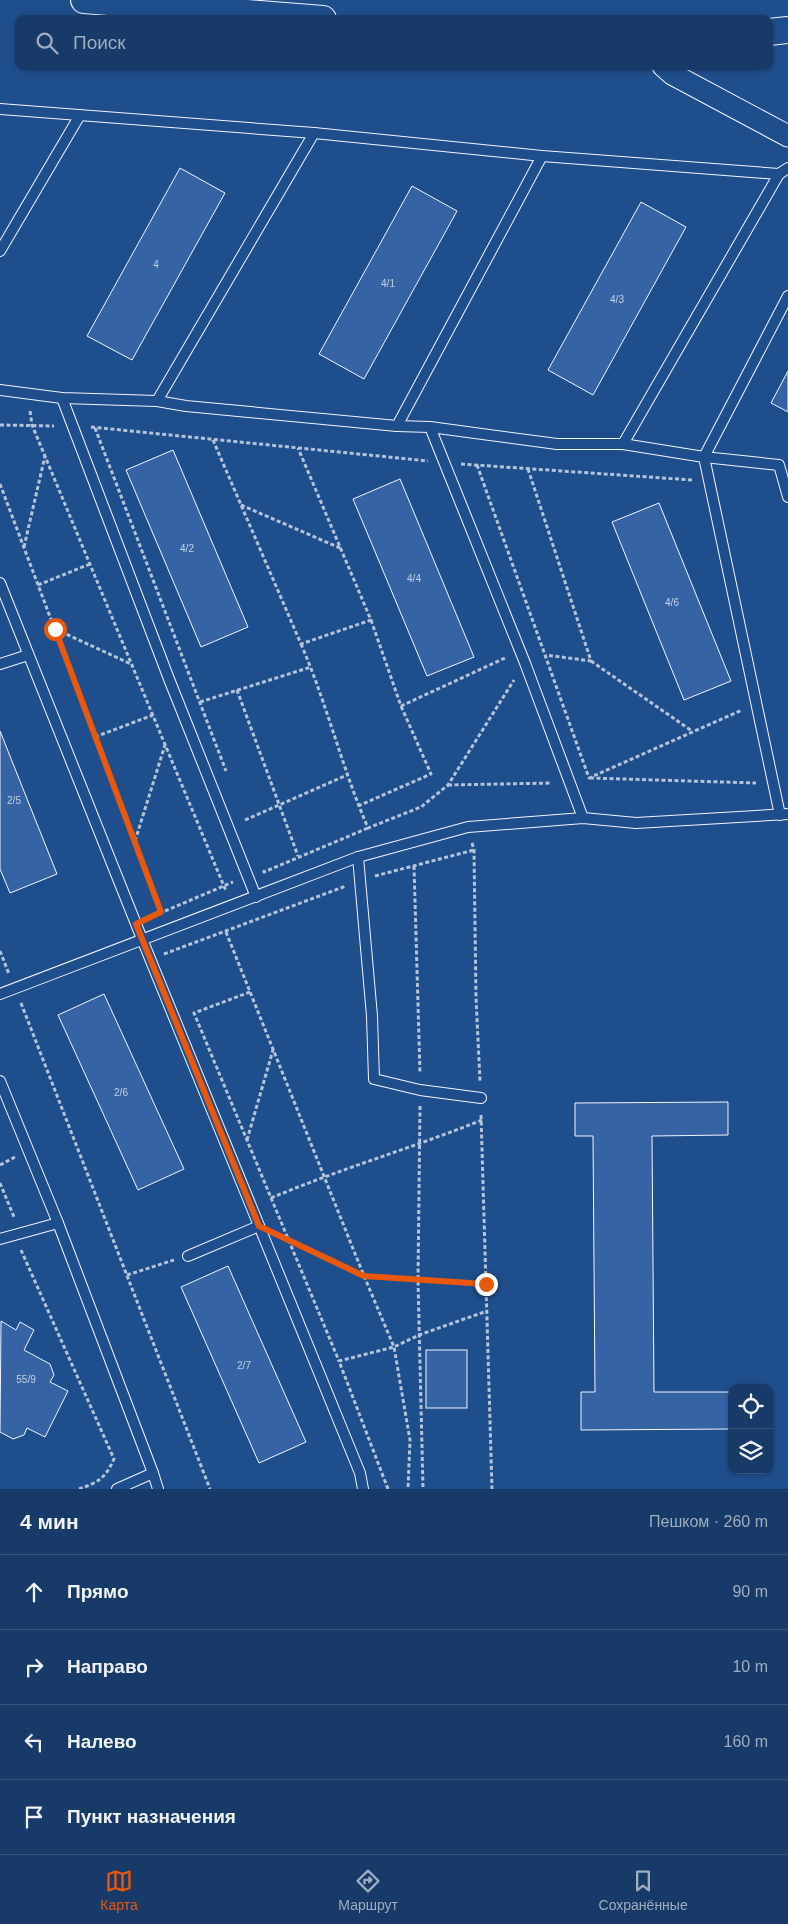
<!DOCTYPE html>
<html lang="ru">
<head>
<meta charset="utf-8">
<style>
	body { margin:0; font-family:Arial,sans-serif; background:#20416f; color:#f1f3f6 }
	.controls { position:absolute; right:15px; bottom:15px; display:grid; overflow:hidden; border-radius:10px; box-shadow:0 1px 4px #0004 }
	.controls button { width:45px; height:45px; display:grid; place-items:center; padding:0; border:0; border-bottom:1px solid #36547d; background:#173a69; color:#f1f3f6; font:25px sans-serif }
	.stop { position:absolute; width:15px; height:15px; margin:-11px; border:4px solid #ea580c; border-radius:50%; background:#fff }
	.stop.end { background:#ea580c; border-color:#fff; box-shadow:0 1px 5px #0008 }
	.list { margin:0; padding:0; list-style:none }
	h2 { display:flex; justify-content:space-between; align-items:center; height:65px; margin:0; padding:0 20px; font-size:21px }
	h2 small { font-size:16px; font-weight:400; color:#9eadc0 }
	.list li { display:grid; grid-template-columns:32px 1fr auto; gap:15px; align-items:center; box-sizing:border-box; height:75px; padding:0 20px; border-top:1px solid #36547d }
	.list b { display:block; font-size:19px; white-space:nowrap }
	.list em { font-size:16px; font-style:normal; color:#9eadc0 }
	.icon { flex:none; width:28px; height:28px; fill:none; stroke:currentColor; stroke-width:2; stroke-linecap:round; stroke-linejoin:round }
	.map { position:relative; flex:none; width:788px; height:1489px; overflow:hidden }
	.search { position:absolute; background:#173a69; box-shadow:0 1px 4px #0004; left:15px; right:15px; top:15px; height:55px; display:flex; align-items:center; gap:12px; box-sizing:border-box; padding:0 18px; border-radius:10px; color:#9eadc0; font-size:19px }
	.sheet { height:365px; background:#173a69 }
	nav { display:flex; justify-content:space-around; align-items:center; box-sizing:border-box; height:70px; border-top:1px solid #36547d; background:#173a69; font-size:14px; color:#9eadc0 }
	nav a { display:grid; justify-items:center; gap:2px }
	nav .on { color:#ea580c }
	.map>svg:first-child { display:block }
	.building { fill:#3563a3; stroke:#f2f6ff }
	.lines { fill:none; stroke-linecap:round; stroke-linejoin:round }
	.service-casing { stroke:#f2f6ff; stroke-width:12 }
	.minor-casing { stroke:#f2f6ff; stroke-width:23 }
	.tertiary-casing { stroke:#f2f6ff; stroke-width:28 }
	.path { stroke:#b3c4dc; stroke-width:3; stroke-dasharray:4 2.5; stroke-linecap:butt }
	.service { stroke:#1f4e8c; stroke-width:10 }
	.minor { stroke:#1f4e8c; stroke-width:21 }
	.tertiary { stroke:#1f4e8c; stroke-width:26 }
	.route { stroke:#ea580c; stroke-width:6 }
	.labels { text-anchor:middle; stroke-width:4; stroke-linejoin:round; paint-order:stroke }
	.number-label { font-size:10px; fill:#c3d1e8 }
</style>
</head>
<body>
<div class="map">
<svg width="788" height="1489" viewBox="0 0 788 1489">
	<rect width="100%" height="100%" fill="#1f4e8c"/>
	<!-- building -->
	<g class="building">
		<polygon points="180,168 225,193 132,360 87,336"/>
		<polygon points="412,186 457,211 364,379 319,354"/>
		<polygon points="641,202 686,227 593,395 548,370"/>
		<polygon points="788,371 788,412 771,403"/>
		<polygon points="173,450 248,627 201,647 126,470"/>
		<polygon points="400,479 474,657 427,676 353,499"/>
		<polygon points="659,503 731,681 684,700 612,522"/>
		<polygon points="0,731 57,874 10,893 0,869"/>
		<polygon points="104,994 184,1169 138,1190 58,1015"/>
		<polygon points="728,1102 728,1135 652,1136 654,1392 732,1392 732,1429 581,1430 581,1392 595,1392 593,1136 575,1136 575,1103"/>
		<polygon points="228,1266 306,1442 259,1463 181,1287"/>
		<polygon points="1,1321 16,1330 20,1322 34,1330 24,1350 50,1364 54,1375 50,1382 68,1391 45,1437 27,1428 24,1435 13,1439 0,1432"/>
		<rect x="426" y="1350" width="41" height="58"/>
	</g>
	<g class="lines">
		<defs>
			<g id="service">
				<polyline points="0,109 314,133 542,156 779,174 788,168"/>
				<polyline points="0,251 80,115"/>
				<polyline points="788,296 704,457 779,465 788,497"/>
				<polyline points="0,390 62,398 157,401 186,406 397,426 430,427 557,444 623,444 704,457 780,815"/>
				<polyline points="62,398 169,679 256,897"/>
				<polyline points="157,401 314,133"/>
				<polyline points="397,426 542,156"/>
				<polyline points="430,427 525,663 583,818"/>
				<polyline points="623,444 779,174"/>
				<polyline points="0,583 142,939 360,1473 363,1489"/>
				<polyline points="0,664 28,655"/>
				<polyline points="358,857 372,1016 374,1079 420,1090 481,1098"/>
				<polyline points="0,994 358,857 468,827 583,818 636,823 788,814"/>
				<polyline points="0,1081 58,1223 153,1473 117,1489"/>
				<polyline points="0,1239 58,1223"/>
				<polyline points="188,1256 259,1226"/>
				<polyline points="153,1473 158,1489"/>
			</g>
			<polyline id="minor" points="663,66 672,74 788,136"/>
			<g id="tertiary">
				<polyline points="84,0 323,19"/>
				<polyline points="769,32 788,30"/>
			</g>
		</defs>
		<!-- service casing -->
		<use href="#service" class="service-casing"/>
		<!-- minor casing -->
		<use href="#minor" class="minor-casing"/>
		<!-- tertiary casing -->
		<use href="#tertiary" class="tertiary-casing"/>
		<!-- path -->
		<g class="path">
			<polyline points="30,411 32,425 226,891"/>
			<polyline points="0,425 54,426"/>
			<polyline points="91,427 428,461"/>
			<polyline points="95,428 226,771"/>
			<polyline points="213,440 301,644 371,620 298,448"/>
			<polyline points="461,464 692,480"/>
			<polyline points="477,465 589,778 742,710"/>
			<polyline points="528,469 591,661 546,655"/>
			<polyline points="0,484 162,914"/>
			<polyline points="241,505 340,548"/>
			<polyline points="24,547 45,456"/>
			<polyline points="38,585 90,564"/>
			<polyline points="371,620 401,706 505,658"/>
			<polyline points="55,629 131,664"/>
			<path d="M301 644C327 704 342 768 368 828L421 807 448 785 514 680"/>
			<polyline points="591,661 692,731"/>
			<polyline points="237,690 298,856"/>
			<polyline points="200,702 311,667"/>
			<polyline points="95,737 153,715"/>
			<polyline points="590,778 756,783"/>
			<polyline points="448,785 552,783"/>
			<polyline points="358,806 431,774 401,706"/>
			<polyline points="245,820 347,775"/>
			<polyline points="135,841 165,745"/>
			<polyline points="472,843 474,850 476,998 480,1081"/>
			<polyline points="414,866 420,1073"/>
			<polyline points="264,870 264,872 368,828"/>
			<polyline points="375,876 474,850"/>
			<polyline points="165,911 233,882"/>
			<polyline points="226,932 364,1276 394,1347 410,1440 408,1489"/>
			<polyline points="0,951 9,974"/>
			<polyline points="164,954 346,886"/>
			<polyline points="250,992 194,1013 339,1361"/>
			<polyline points="21,1003 210,1489"/>
			<polyline points="420,1106 418,1280 423,1489"/>
			<polyline points="481,1115 492,1489"/>
			<polyline points="247,1140 273,1050"/>
			<polyline points="0,1165 15,1157"/>
			<polyline points="0,1183 14,1217 13,1219"/>
			<path d="M271 1198C340 1169 412 1148 482 1120"/>
			<polyline points="281,1237 364,1276 486,1284"/>
			<path d="M21 1250 114 1459C105 1479 98 1482 79 1489"/>
			<polyline points="127,1275 174,1260"/>
			<polyline points="388,1489 339,1361 394,1347 419,1335 487,1311"/>
		</g>
		<!-- service -->
		<use href="#service" class="service"/>
		<!-- minor -->
		<use href="#minor" class="minor"/>
		<!-- tertiary -->
		<use href="#tertiary" class="tertiary"/>
	</g>
	<g class="lines">
		<!-- route -->
		<polyline class="route" points="55,629 161,912 136,924 259,1226 364,1276 486,1284"/>
	</g>
	<g class="labels">
		<!-- number labels -->
		<g class="number-label">
			<text x="156" y="268">4</text>
			<text x="388" y="287">4/1</text>
			<text x="617" y="303">4/3</text>
			<text x="187" y="552">4/2</text>
			<text x="414" y="582">4/4</text>
			<text x="672" y="606">4/6</text>
			<text x="14" y="804">2/5</text>
			<text x="121" y="1096">2/6</text>
			<text x="244" y="1369">2/7</text>
			<text x="26" y="1383">55/9</text>
		</g>
	</g>
</svg>
<div class="controls">
<button><svg class="icon" aria-label="locate" viewBox="0 0 24 24"><circle cx="12" cy="12" r="6"/><path d="M12 2v4M12 18v4M2 12h4M18 12h4"/></svg></button>
<button><svg class="icon" aria-label="layers" viewBox="0 0 24 24"><path d="M12 4l9 5-9 5-9-5zM3 14l9 5 9-5"/></svg></button>
</div>
<div class="stop" style="left:55px;top:629px"></div>
<div class="stop end" style="left:486px;top:1284px"></div>
<div class="search"><svg class="icon" aria-label="search" viewBox="0 0 24 24"><circle cx="10" cy="10" r="6"/><path d="M15 15l6 6"/></svg>Поиск</div>
</div>
<section class="sheet">
<h2>4 мин<small>Пешком · 260 m</small></h2>
<ul class="list">
<li><svg class="icon" aria-label="ahead" viewBox="0 0 24 24"><path d="M12 20V5M6 11l6-6 6 6"/></svg><div><b>Прямо</b></div><em>90 m</em></li>
<li><svg class="icon" aria-label="right" viewBox="0 0 24 24"><path d="M7 20v-9h11M14 6l5 5-5 5"/></svg><div><b>Направо</b></div><em>10 m</em></li>
<li><svg class="icon" aria-label="left" viewBox="0 0 24 24"><path d="M17 20v-9H6M10 6l-5 5 5 5"/></svg><div><b>Налево</b></div><em>160 m</em></li>
<li><svg class="icon" aria-label="arrive" viewBox="0 0 24 24"><path d="M6 21V4h12l-3 4 3 4H6"/></svg><div><b>Пункт назначения</b></div></li>
</ul>
</section>
<nav>
<a class="on"><svg class="icon" aria-label="map" viewBox="0 0 24 24"><path d="M3 6l6-2 6 2 6-2v14l-6 2-6-2-6 2zM9 4v14M15 6v14"/></svg>Карта</a>
<a><svg class="icon" aria-label="directions" viewBox="0 0 24 24"><path d="M12 3l9 9-9 9-9-9zM9 14v-3h6M13 9l2 2-2 2"/></svg>Маршрут</a>
<a><svg class="icon" aria-label="saved" viewBox="0 0 24 24"><path d="M7 4h10v16l-5-4-5 4z"/></svg>Сохранённые</a>
</nav>
</body>
</html>
